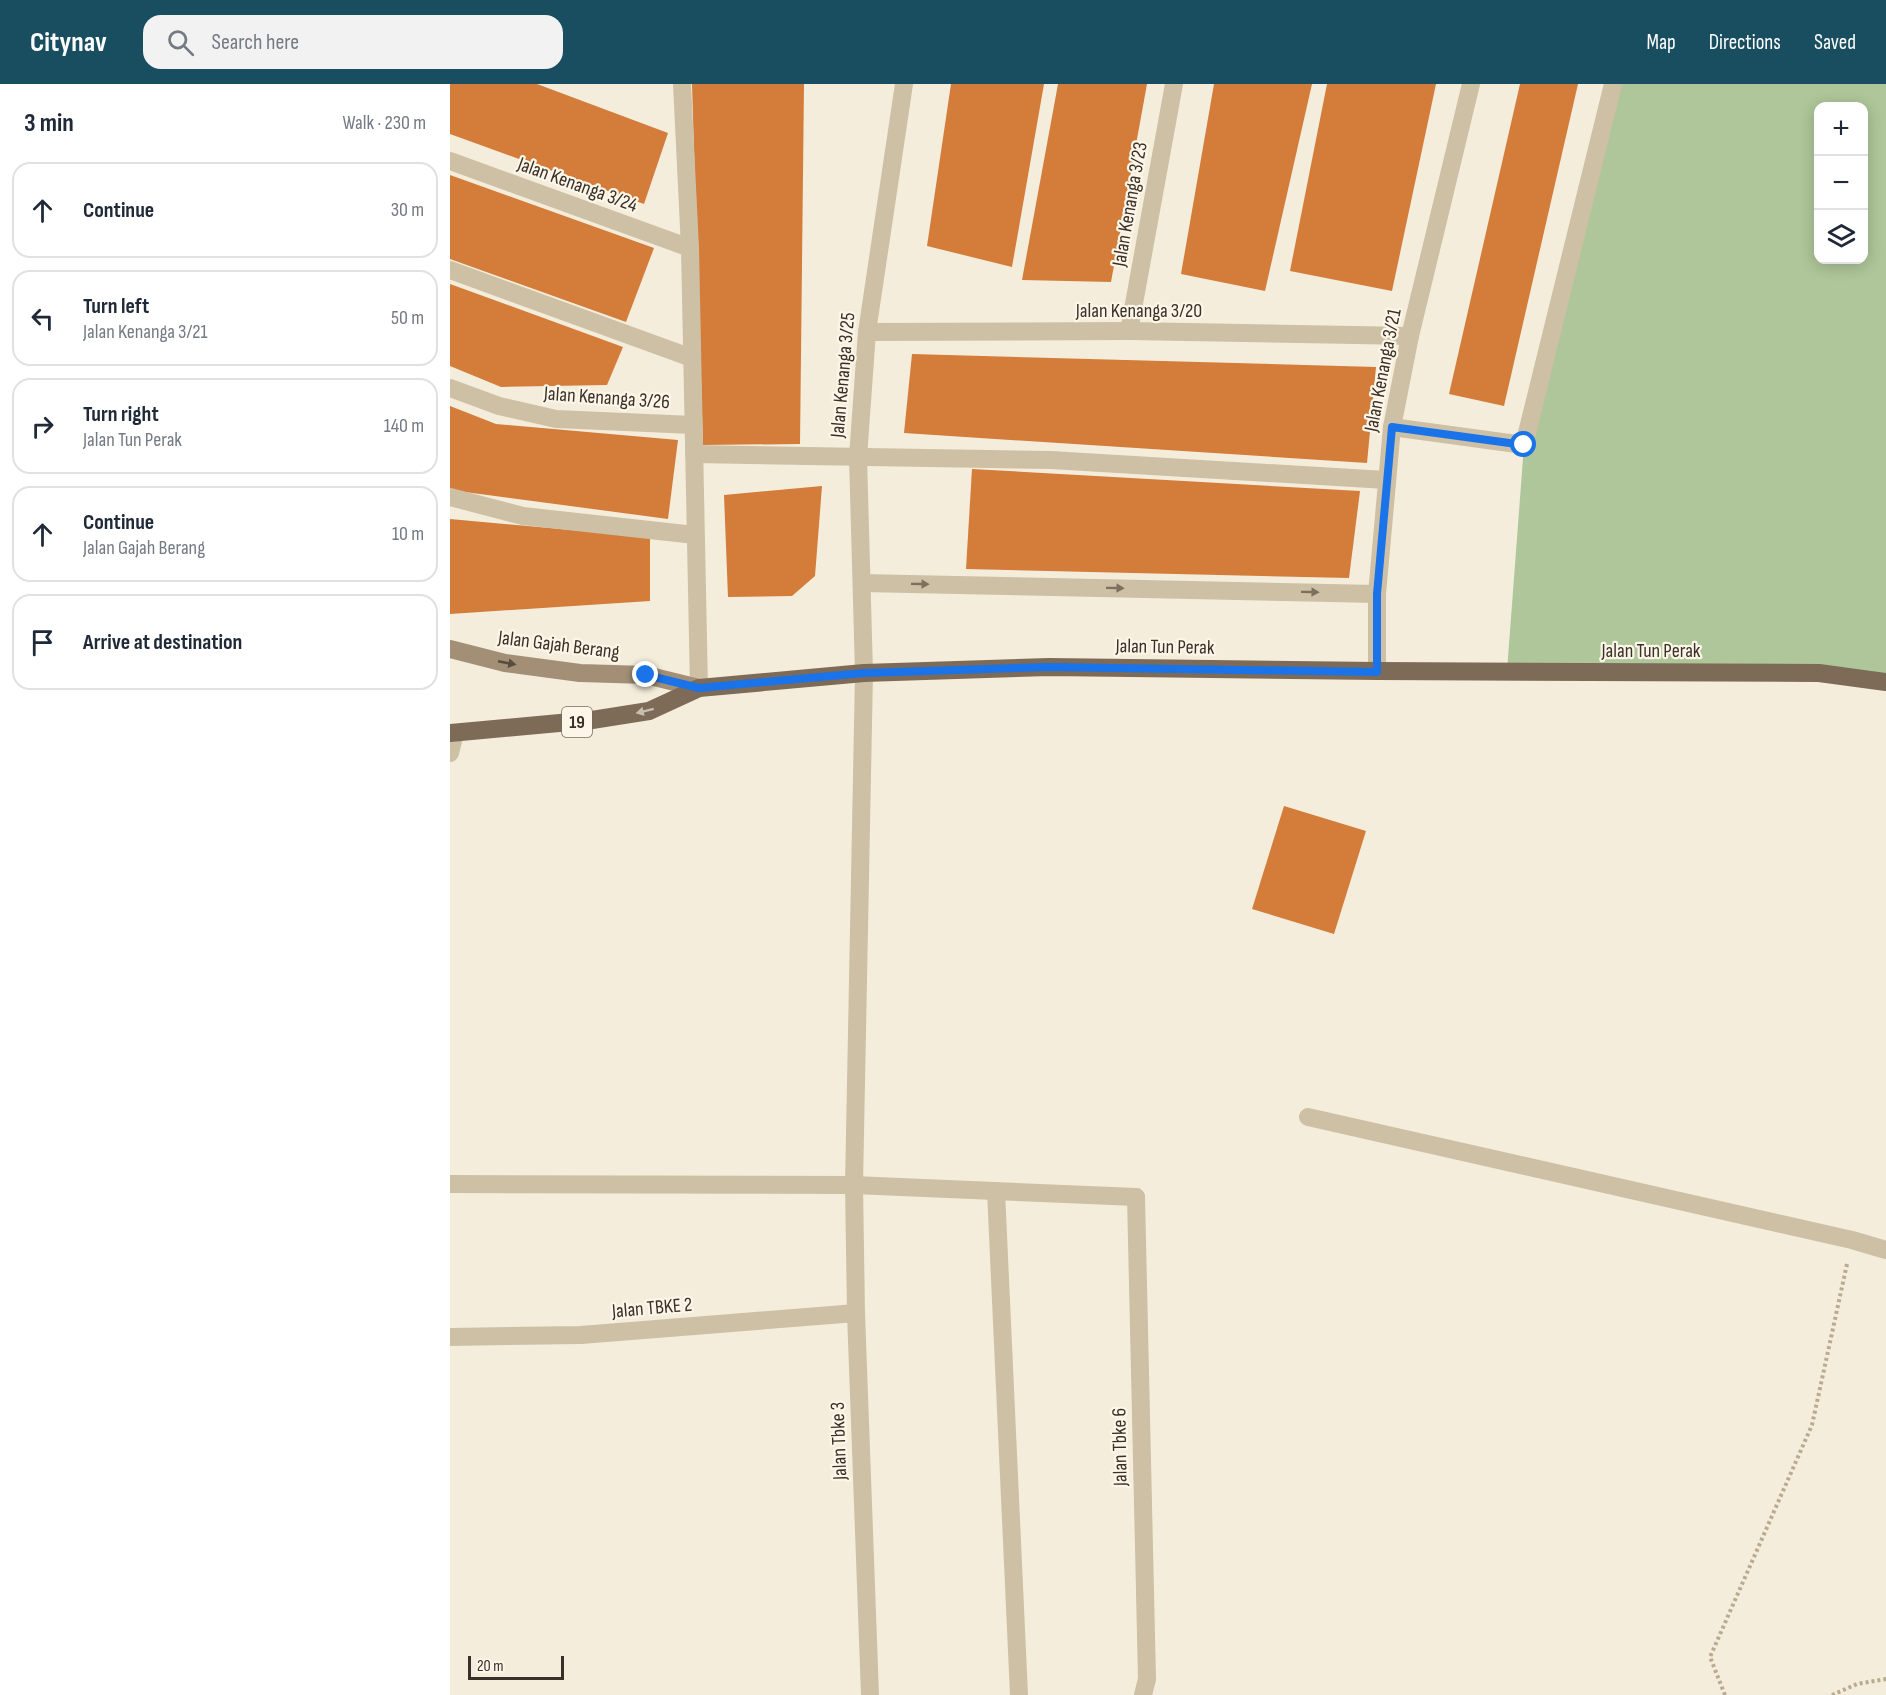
<!DOCTYPE html>
<html lang="en">
<head>
<meta charset="utf-8">
<style>
	body { margin:0; font-family:"Sofia Sans Condensed",sans-serif; background:#f2f2f3; color:#1f2937 }
	.controls { position:absolute; right:18px; top:18px; display:grid; overflow:hidden; border-radius:12px; box-shadow:0 3px 15px #0003 }
	.controls button { width:54px; height:54px; display:grid; place-items:center; padding:0; border:0; border-bottom:2px solid #e0e1e3; background:#fff; color:#1f2937; font:30px sans-serif }
	.scale { position:absolute; left:18px; bottom:15px; width:96px; box-sizing:border-box; padding-left:6px; border:3px solid #393027; border-top:0; font-size:16px; line-height:21px; white-space:nowrap; color:#393027; -webkit-text-stroke:4px #fcf6e8; paint-order:stroke }
	.stop { position:absolute; width:18px; height:18px; margin:-14px; border:4px solid #1a73e8; border-radius:50%; background:#fff }
	.stop.end { background:#1a73e8; border-color:#fff; box-shadow:0 2px 6px #0008 }
	.list { margin:0; padding:0; list-style:none }
	h2 { display:flex; justify-content:space-between; align-items:center; height:78px; margin:0; padding:0 24px; font-size:26px }
	h2 small { font-size:20px; font-weight:400; color:#747a83 }
	.list li { display:grid; grid-template-columns:39px 1fr auto; gap:18px; align-items:center; box-sizing:border-box; height:96px; margin:0 12px 12px; padding:0 12px; border:2px solid #e0e1e3; border-radius:18px }
	.list b { display:block; font-size:22px; white-space:nowrap }
	.list p { margin:0; font-size:20px; white-space:nowrap; color:#747a83 }
	.list em { font-size:20px; font-style:normal; color:#747a83 }
	.icon { flex:none; width:33px; height:33px; fill:none; stroke:currentColor; stroke-width:2; stroke-linecap:round; stroke-linejoin:round }
	.map { position:relative; flex:none; width:1436px; height:1611px; overflow:hidden }
	header { display:flex; align-items:center; gap:36px; box-sizing:border-box; height:84px; padding:0 30px; background:#184e60; color:#fff }
	header strong { font-size:28px }
	nav { display:flex; gap:33px; margin-inline-start:auto; font-size:21px }
	.search { width:420px; height:54px; background:#f2f2f3; display:flex; align-items:center; gap:15px; box-sizing:border-box; padding:0 21px; border-radius:18px; color:#747a83; font-size:22px }
	main { display:flex }
	aside { flex:1; background:#fff }
	.map>svg:first-child { display:block }
	.grass { fill:#aec699; fill-rule:evenodd }
	.building { fill:#d47c3a }
	.lines { fill:none; stroke-linecap:round; stroke-linejoin:round }
	.path { stroke:#baaa8f; stroke-width:4; stroke-dasharray:3 3; stroke-linecap:butt }
	.lane { stroke:#cec0a5; stroke-width:18 }
	.street { stroke:#cec0a5; stroke-width:18 }
	.secondary { stroke:#a28f76; stroke-width:18 }
	.primary { stroke:#7d6b57; stroke-width:18 }
	.oneway { fill:#7c7160 }
	.oneway2 { fill:#584c3f }
	.oneway3 { fill:#c9beae }
	.route { stroke:#1a73e8; stroke-width:8 }
	.labels { text-anchor:middle; stroke-width:4.5; stroke-linejoin:round; paint-order:stroke }
	.shield { fill:#fcf6e8; stroke:#746b61; stroke-width:1.5 }
	.shield-label { font-size:18px; font-weight:bold; fill:#393027 }
	.street-label { font-size:20px; fill:#393027; stroke:#fcf6e8 }
</style>
</head>
<body>
<header>
<strong>Citynav</strong>
<div class="search"><svg class="icon" aria-label="search" viewBox="0 0 24 24"><circle cx="10" cy="10" r="6"/><path d="M15 15l6 6"/></svg>Search here</div>
<nav><a>Map</a><a>Directions</a><a>Saved</a></nav>
</header>
<main>
<aside>
<h2>3 min<small>Walk · 230 m</small></h2>
<ul class="list">
<li><svg class="icon" aria-label="ahead" viewBox="0 0 24 24"><path d="M12 20V5M6 11l6-6 6 6"/></svg><div><b>Continue</b></div><em>30 m</em></li>
<li><svg class="icon" aria-label="left" viewBox="0 0 24 24"><path d="M17 20v-9H6M10 6l-5 5 5 5"/></svg><div><b>Turn left</b><p>Jalan Kenanga 3/21</p></div><em>50 m</em></li>
<li><svg class="icon" aria-label="right" viewBox="0 0 24 24"><path d="M7 20v-9h11M14 6l5 5-5 5"/></svg><div><b>Turn right</b><p>Jalan Tun Perak</p></div><em>140 m</em></li>
<li><svg class="icon" aria-label="ahead" viewBox="0 0 24 24"><path d="M12 20V5M6 11l6-6 6 6"/></svg><div><b>Continue</b><p>Jalan Gajah Berang</p></div><em>10 m</em></li>
<li><svg class="icon" aria-label="arrive" viewBox="0 0 24 24"><path d="M6 21V4h12l-3 4 3 4H6"/></svg><div><b>Arrive at destination</b></div></li>
</ul>
</aside>
<div class="map">
<svg width="1436" height="1611" viewBox="0 0 1436 1611">
	<rect width="100%" height="100%" fill="#f5eddb"/>
	<!-- grass -->
	<path class="grass" d="M1163 0H1436V600L1057 587 1074 361ZM1368 22H1414V176H1368Z"/>
	<!-- building -->
	<g class="building">
		<polygon points="0,0 87,0 218,49 194,120 0,50"/>
		<polygon points="242,0 354,0 350,360 253,361"/>
		<polygon points="501,0 594,0 562,183 477,162"/>
		<polygon points="608,0 697,0 661,198 572,196"/>
		<polygon points="764,0 862,0 815,207 731,190"/>
		<polygon points="877,0 986,0 942,207 840,187"/>
		<polygon points="1070,0 1128,0 1054,322 999,310"/>
		<polygon points="0,91 204,164 176,238 0,175"/>
		<polygon points="0,200 173,263 157,301 51,303 0,282"/>
		<polygon points="462,270 926,283 917,379 454,349"/>
		<polygon points="0,322 46,340 228,356 218,435 0,406"/>
		<polygon points="522,385 910,407 899,494 516,485"/>
		<polygon points="372,402 365,492 342,512 278,513 274,411"/>
		<polygon points="0,435 200,453 200,517 0,530"/>
		<polygon points="834,722 916,747 884,850 802,825"/>
	</g>
	<g class="lines">
		<!-- path -->
		<g class="path">
			<polyline points="1275,1611 1260,1573 1362,1341 1397,1180"/>
			<polyline points="1382,1611 1407,1600 1436,1595"/>
		</g>
		<!-- lane -->
		<g class="lane">
			<polyline points="232,0 240,164 249,604"/>
			<polyline points="0,186 242,274"/>
			<polyline points="942,343 1074,361 1163,0"/>
			<polyline points="244,370 601,376 936,396"/>
			<polyline points="0,413 73,432 245,451"/>
			<polyline points="0,1100 404,1101 686,1113"/>
			<polyline points="404,1101 414,589"/>
			<polyline points="546,1107 569,1611"/>
		</g>
		<!-- street -->
		<g class="street">
			<polyline points="0,77 240,164"/>
			<polyline points="679,247 724,0"/>
			<polyline points="417,248 679,247 960,252"/>
			<polyline points="0,304 49,322 106,335 243,341"/>
			<polyline points="412,499 927,510"/>
			<polyline points="927,587 927,510 942,343 960,252 1021,0"/>
			<polyline points="414,589 408,373 417,248 454,0"/>
			<polyline points="0,669 5,649"/>
			<polyline points="858,1033 1402,1156 1436,1166"/>
			<polyline points="404,1101 406,1229 420,1611"/>
			<polyline points="686,1113 697,1595 693,1611"/>
			<polyline points="0,1253 131,1251 406,1229"/>
		</g>
		<!-- secondary -->
		<polyline class="secondary" points="0,565 55,579 130,589 196,591 249,604"/>
		<!-- primary -->
		<polyline class="primary" points="0,649 142,636 199,627 249,604 414,589 599,583 927,587 1369,589 1436,598"/>
	</g>
	<!-- one-way arrows -->
	<defs><path id="oneway-solid" d="M-6-.8H1V-3.2L6.5 0L1 3.2V.8H-6Z" transform="scale(1.5)"/></defs>
	<g class="oneway">
		<use href="#oneway-solid" transform="translate(470 500) rotate(1)"/>
		<use href="#oneway-solid" transform="translate(665 504) rotate(1)"/>
		<use href="#oneway-solid" transform="translate(860 508) rotate(1)"/>
	</g>
	<use class="oneway2" href="#oneway-solid" transform="translate(57 579) rotate(11)"/>
	<use class="oneway3" href="#oneway-solid" transform="translate(195 627) rotate(166)"/>
	<g class="lines">
		<!-- route -->
		<polyline class="route" points="196,591 249,604 414,589 599,583 927,588 927,510 942,343 1074,361"/>
	</g>
	<g class="labels">
		<!-- shield labels -->
		<rect class="shield" x="112" y="623" width="30" height="30" rx="4.5"/>
		<g class="shield-label">
			<text x="127" y="644">19</text>
		</g>
		<!-- street labels -->
		<g class="street-label">
			<text transform="translate(128 100) rotate(20)" y="7">Jalan Kenanga 3/24</text>
			<text transform="translate(679 120) rotate(-80)" y="7">Jalan Kenanga 3/23</text>
			<text x="689" y="233">Jalan Kenanga 3/20</text>
			<text transform="translate(932 286) rotate(-79)" y="7">Jalan Kenanga 3/21</text>
			<text transform="translate(392 291) rotate(-85)" y="7">Jalan Kenanga 3/25</text>
			<text transform="translate(157 313) rotate(4)" y="7">Jalan Kenanga 3/26</text>
			<text transform="translate(109 560) rotate(7)" y="7">Jalan Gajah Berang</text>
			<text transform="translate(715 562) rotate(1)" y="7">Jalan Tun Perak</text>
			<text x="1201" y="573">Jalan Tun Perak</text>
			<text transform="translate(202 1223) rotate(-5)" y="7">Jalan TBKE 2</text>
			<text transform="translate(388 1357) rotate(-92)" y="7">Jalan Tbke 3</text>
			<text transform="translate(669 1363) rotate(-91)" y="7">Jalan Tbke 6</text>
		</g>
	</g>
</svg>
<div class="controls">
<button>+</button>
<button>−</button>
<button><svg class="icon" aria-label="layers" viewBox="0 0 24 24"><path d="M12 4l9 5-9 5-9-5zM3 14l9 5 9-5"/></svg></button>
</div>
<div class="scale">20 m</div>
<div class="stop" style="left:1074px;top:361px"></div>
<div class="stop end" style="left:196px;top:591px"></div>
</div>
</main>
</body>
</html>
